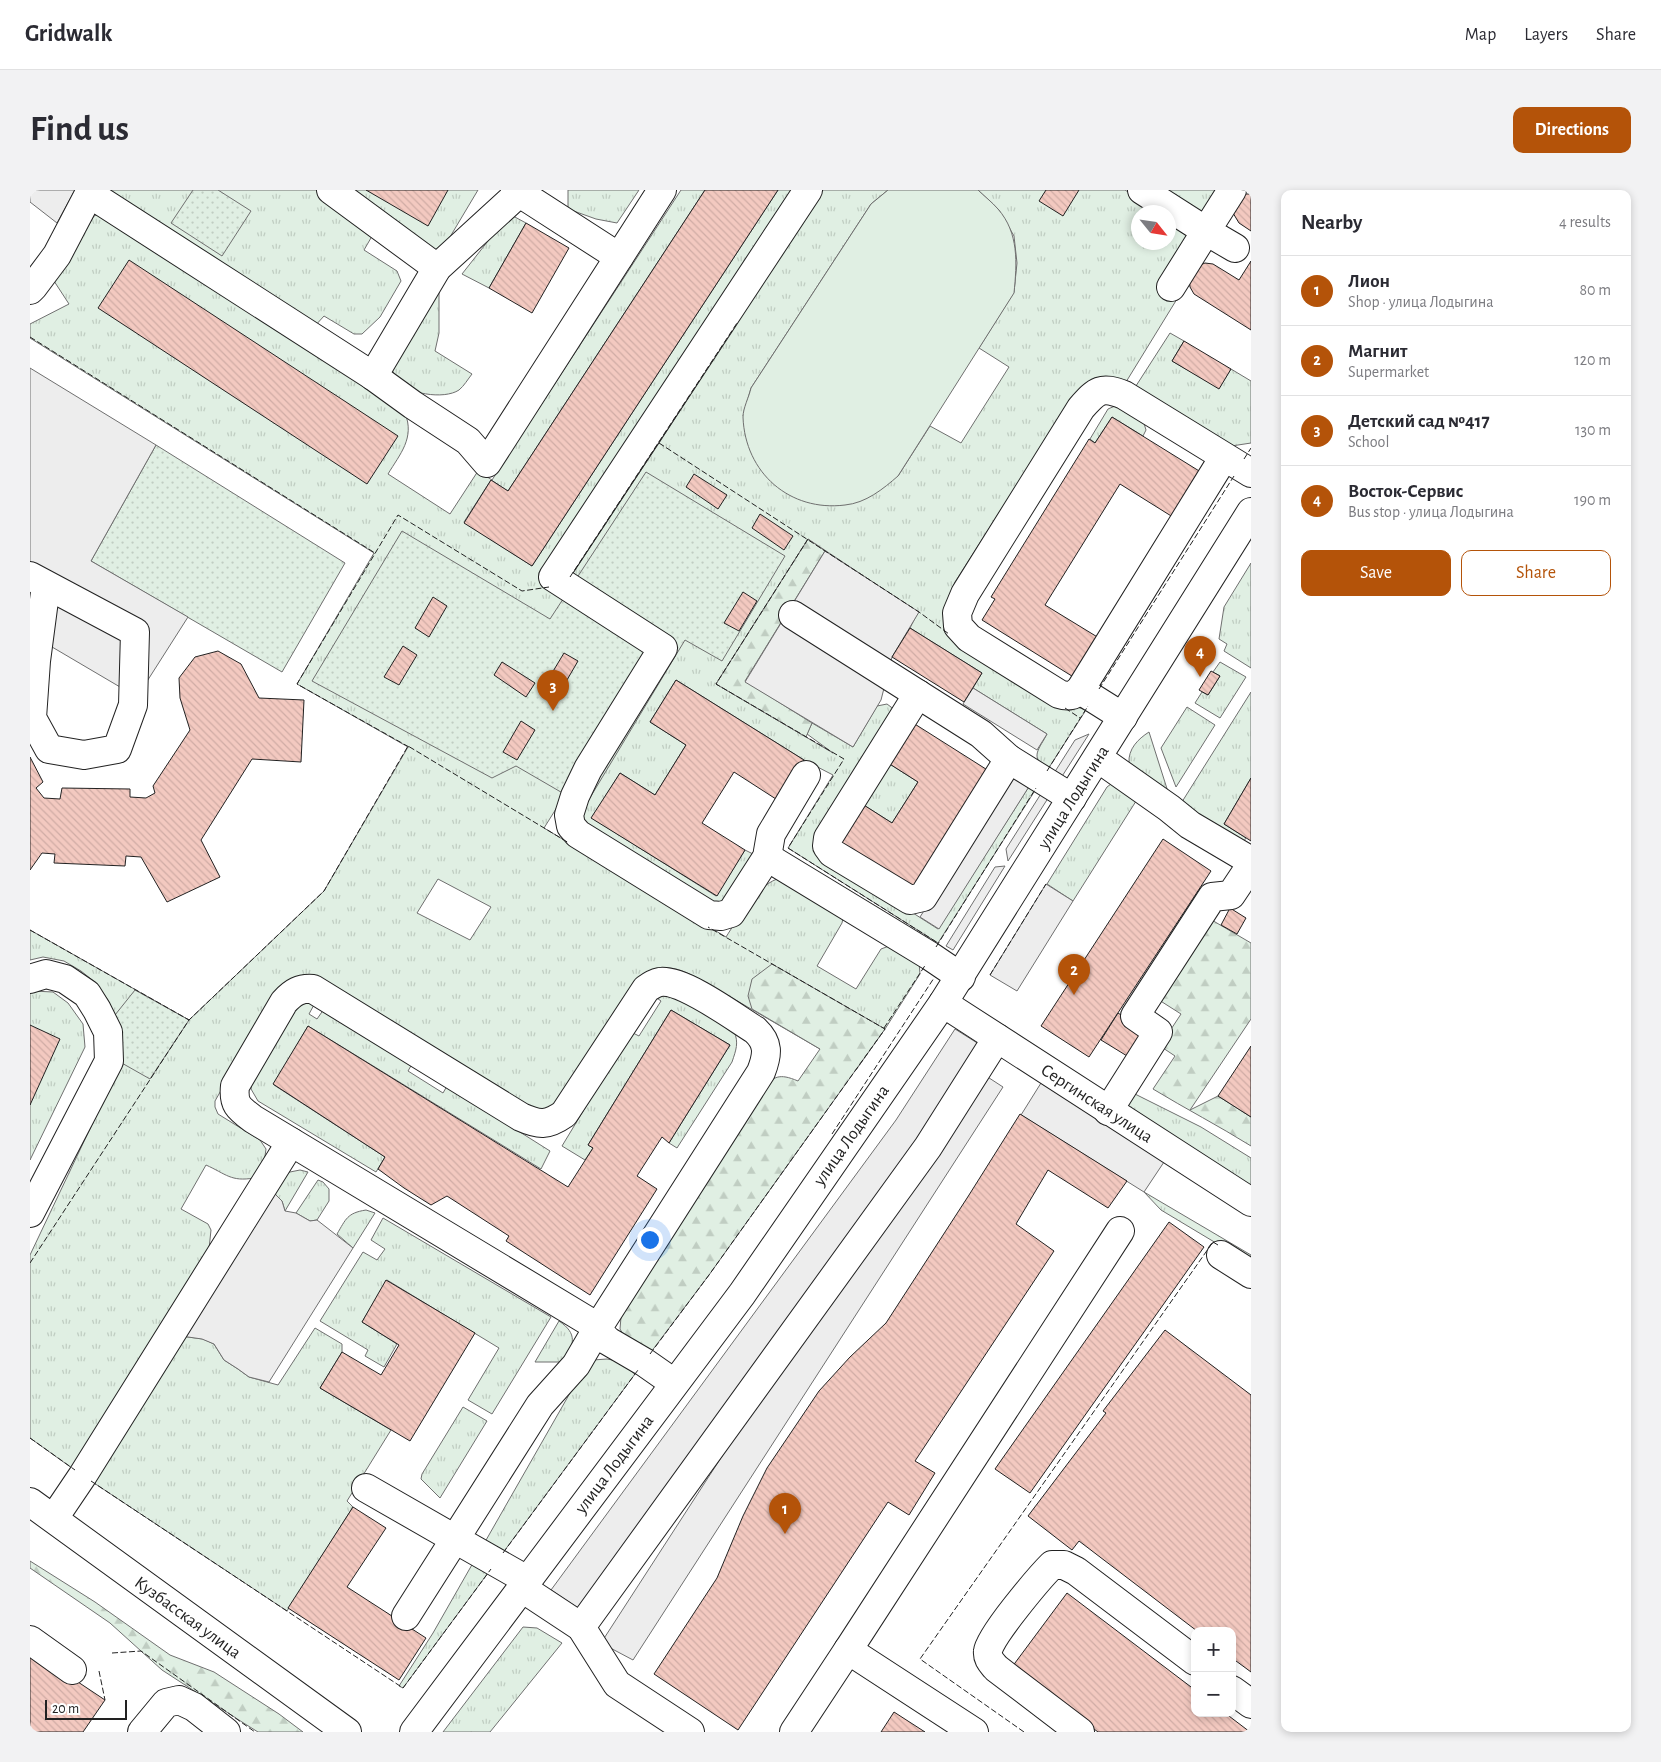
<!DOCTYPE html>
<html lang="en">
<head>
<meta charset="utf-8">
<style>
	body { margin:0; font-family:"Alegreya Sans",sans-serif; background:#f2f2f3; color:#2b2b33 }
	.controls { position:absolute; right:15px; bottom:15px; display:grid; overflow:hidden; border-radius:10px; box-shadow:0 2px 8px #0003 }
	.controls button { width:45px; height:45px; display:grid; place-items:center; padding:0; border:0; border-bottom:1px solid #e1e1e2; background:#fff; color:#2b2b33; font:25px sans-serif }
	.compass { position:absolute; left:1101px; top:15px; width:45px; height:45px; border-radius:50%; background:#fff; box-shadow:0 2px 8px #0003; rotate:120deg }
	.scale { position:absolute; left:15px; bottom:12px; width:82px; box-sizing:border-box; padding-left:5px; border:2px solid #222; border-top:0; font-size:14px; line-height:18px; white-space:nowrap; color:#222; -webkit-text-stroke:4px #fff; paint-order:stroke }
	.you { position:absolute; left:619px; top:1049px; width:18px; height:18px; margin:-12px; border:4px solid #fff; border-radius:50%; background:#1a73e8; box-shadow:0 0 0 8px #1a73e833 }
	.badge { display:grid; place-items:center; width:32px; height:32px; border-radius:50%; background:#b45309; color:#fff; font-size:16px; font-weight:700 }
	.pin { position:absolute; translate:-50% -41px; filter:drop-shadow(0 1px 2px #0008) }
	.pin::after { content:''; position:absolute; top:26px; width:18px; height:15px; background:inherit; clip-path:polygon(0 0,100% 0,50% 100%) }
	.list { margin:0; padding:0; list-style:none }
	h2 { display:flex; justify-content:space-between; align-items:center; height:65px; margin:0; padding:0 20px; font-size:21px }
	h2 small { font-size:16px; font-weight:400; color:#7c7c81 }
	.list li { display:grid; grid-template-columns:32px 1fr auto; gap:15px; align-items:center; box-sizing:border-box; height:70px; padding:0 20px; border-top:1px solid #e1e1e2 }
	.list b { display:block; font-size:19px; white-space:nowrap }
	.list p { margin:0; font-size:16px; white-space:nowrap; color:#7c7c81 }
	.list em { font-size:16px; font-style:normal; color:#7c7c81 }
	.actions { display:flex; gap:10px; padding:15px 20px }
	.actions a { flex:1; padding:11px 0; border:1px solid #b45309; border-radius:10px; text-align:center; font-size:18px; color:#b45309 }
	.actions .main { background:#b45309; color:#fff }
	.map { position:relative; flex:none; width:1221px; height:1542px; overflow:hidden; border-radius:10px }
	header { display:flex; align-items:center; gap:30px; box-sizing:border-box; height:70px; padding:0 25px; background:#fff; border-bottom:1px solid #e1e1e2 }
	header strong { font-size:24px }
	nav { display:flex; gap:28px; margin-inline-start:auto; font-size:18px }
	.intro { display:flex; align-items:center; justify-content:space-between; box-sizing:border-box; height:120px; padding:0 30px }
	h1 { margin:0; font-size:35px }
	.button { padding:12px 22px; border-radius:10px; background:#b45309; color:#fff; font-size:18px; font-weight:700 }
	main { display:flex; gap:30px; padding:0 30px }
	aside { flex:1; background:#fff; border-radius:10px; box-shadow:0 2px 8px #0003 }
	.map>svg:first-child { display:block }
	.grass { fill:url(#grass-tufts); stroke:#6f6f6f; fill-rule:evenodd }
	.forest { fill:url(#forest-firs); stroke:#6f6f6f }
	.park { fill:url(#park-dots); stroke:#6f6f6f }
	.garden { fill:#e0efe3; stroke:#6f6f6f }
	.parking { fill:#ededed; stroke:#6f6f6f }
	.building { fill:url(#building-back-hatch); stroke:#222 }
	.lines { fill:none; stroke-linecap:round; stroke-linejoin:round }
	.minor-casing { stroke:#222; stroke-width:30 }
	.major-casing { stroke:#222; stroke-width:30 }
	.minor { stroke:#fff; stroke-width:28 }
	.major { stroke:#fff; stroke-width:28 }
	.fence { stroke:#222; stroke-width:1; stroke-dasharray:6 2.5; stroke-linecap:butt }
	.labels { text-anchor:middle; stroke-width:4; stroke-linejoin:round; paint-order:stroke }
	.street-label { font-size:18px; fill:#222; stroke:#fff }
</style>
</head>
<body>
<header>
<strong>Gridwalk</strong>
<nav><a>Map</a><a>Layers</a><a>Share</a></nav>
</header>
<div class="intro"><h1>Find us</h1><a class="button">Directions</a></div>
<main>
<div class="map">
<svg width="1221" height="1542" viewBox="0 0 1221 1542">
	<defs>
		<pattern id="grass-tufts" width="24" height="20" patternUnits="userSpaceOnUse" patternTransform="scale(1.25)"><rect width="24" height="20" fill="#e0efe3"/><path d="M3 7l-1-3M5 7V3M7 7l1-3M15 17l-1-3M17 17v-4M19 17l1-3" fill="none" stroke="#c0cdc2"/></pattern>
		<pattern id="forest-firs" width="22" height="20" patternUnits="userSpaceOnUse" patternTransform="scale(1.25)"><rect width="22" height="20" fill="#e0efe3"/><path d="M5 1l3.5 6h-7zM16 11l3.5 6h-7z" fill="#c0cdc2"/></pattern>
		<pattern id="park-dots" width="8" height="8" patternUnits="userSpaceOnUse" patternTransform="scale(1.25)"><rect width="8" height="8" fill="#e0efe3"/><path d="M2 2h.1M6 6h.1" fill="none" stroke="#c0cdc2" stroke-width="1.8" stroke-linecap="round"/></pattern>
		<pattern id="building-back-hatch" width="6" height="6" patternUnits="userSpaceOnUse" patternTransform="scale(1.25)"><rect width="6" height="6" fill="#f3c9c0"/><path d="M-1 5l2 2M0 0l6 6M5-1l2 2" fill="none" stroke="#d0aca5"/></pattern>
	</defs>
	<rect width="100%" height="100%" fill="#fff"/>
	<!-- grass -->
	<g class="grass">
		<polygon points="79,0 448,0 411,62 345,41 334,60 367,81 371,91 350,127 332,144 324,144 294,126 284,137"/>
		<polygon points="538,0 609,0 587,33 566,29 538,19"/>
		<path d="M651 0H675L478 301 461 290 434 332 502 376 748 0H767L535 395 629 253 793 0H858L841 14 721 198 713 226 868 286 900 236 931 253 979 177 949 158 984 102 987 73 984 46 969 20 948 0H1095L1131 22H1108V52H1138L1139 27 1167 45 1147 109 1096 192C1074 184 1064 190 1046 202L925 392 918 409 916 429 1015 506 1056 520 1020 576 1016 578C999 567 1010 558 1017 544L943 498 952 483 880 438 888 422 778 349 686 494 803 563 777 544 782 533 823 557 847 516 857 514 865 520 866 529 783 659 908 739 1000 595 1006 599 908 753 758 658 803 585 774 570 646 490 620 532 656 555 625 605 590 583 562 628 686 706 715 660 727 666 693 715 683 714 560 639 550 627 563 560 514 638 696 747C709 727 724 698 747 689L813 728 812 733 787 776 826 799 851 759 859 756 889 772 890 784 855 839 826 880 666 787C650 779 636 774 619 781 601 788 540 894 526 917L506 922 283 785C269 782 257 793 247 802L185 911V917L188 924 230 950 236 959 234 973 224 988C201 992 196 984 176 975L151 1019 178 1034 181 1040 179 1059 46 1281 0 1248V1065L77 903 85 825 78 810 66 793 51 781 34 771 13 767 0 770V740L159 830 294 701 378 557 267 494 344 363 0 148V134L39 114 24 91 64 26 71 23 375 223C385 248 370 264 358 284L420 324 448 281 462 290ZM408 689 461 717 440 750 387 723Z"/>
		<polygon points="1128,0 1193,0 1175,29"/>
		<polygon points="483,26 496,33 459,98 432,84 473,32"/>
		<path d="M409 99V143L405 161 442 184C438 189 434 196 429 200 414 210 376 204 366 189 364 186 363 181 361 178Z"/>
		<polygon points="1140,143 1154,151 1142,171 1189,198 1201,179 1221,191 1221,253 1195,257 1104,199"/>
		<polygon points="1085,216 1113,230 1116,240 1113,246 1082,227 1065,253 1060,249 1078,219"/>
		<polygon points="1221,373 1221,478 1194,461 1197,454 1189,449 1194,417"/>
		<polygon points="1190,472 1216,487 1190,528 1165,513 1172,502 1178,505 1190,486 1183,482"/>
		<polygon points="1221,502 1221,588 1194,634 1216,648 1211,655 1150,615"/>
		<polygon points="1157,517 1185,535 1146,597 1131,558"/>
		<path d="M1119 542 1139 605 1099 573C1098 559 1108 549 1119 542Z"/>
		<polygon points="855,571 888,592 862,633 829,612"/>
		<polygon points="1081,594 1089,595 1108,608 1043,711 1017,694 1077,597"/>
		<polygon points="3,801 23,802 38,813 53,834 55,857 0,970 0,802"/>
		<path d="M642 803 704 841C709 853 706 860 702 872L647 958 639 953 700 855 641 820 558 955 563 958 555 970 532 956 601 842 609 846 631 811 624 806Z"/>
		<polygon points="276,813 285,813 279,824 287,829 294,819 382,874 378,881 413,903 417,896 520,961 511,979 278,836 244,895 355,967 346,982 228,911 221,899 222,892 269,815"/>
		<polygon points="1103,903 1171,937 1221,968 1221,996 1094,915"/>
		<polygon points="270,980 278,982 255,1021 252,1011 244,1003 255,983"/>
		<polygon points="288,990 293,992 299,999 299,1011 287,1030 280,1031 266,1023"/>
		<polygon points="1114,1002 1221,1065 1221,1074 1131,1020"/>
		<path d="M336 1020 345 1023 323 1058 307 1044C316 1029 317 1023 336 1020Z"/>
		<polygon points="353,1028 521,1127 462,1224 438,1210 469,1158 357,1090 332,1132 367,1154 354,1177 335,1166 338,1160 290,1131 333,1062 347,1070 355,1059 341,1050"/>
		<path d="M529 1131C548 1144 544 1154 534 1172H505Z"/>
		<polygon points="285,1138 312,1154 312,1162 290,1198 361,1240 317,1311 323,1317 257,1421 61,1291 151,1146 173,1149 184,1154 194,1170 208,1179 219,1187 248,1195"/>
		<polygon points="577,1169 588,1171 605,1184 373,1498 369,1496 403,1443 552,1182 563,1170"/>
		<polygon points="433,1217 457,1231 410,1308 391,1289 392,1284"/>
		<polygon points="493,1437 507,1438 532,1453 460,1542 413,1542"/>
	</g>
	<!-- forest -->
	<g class="forest">
		<polygon points="778,349 795,361 715,491 782,533 776,547 686,494"/>
		<path d="M1180 729 1221 753V829L1160 920 1188 906 1221 927V956C1189 936 1156 919 1123 899L1145 866 1130 856 1151 824 1129 810Z"/>
		<path d="M742 774 855 839 679 1085 621 1162 594 1146 590 1139 591 1127 730 900C744 886 749 883 768 891L790 859 722 819 718 806 722 789Z"/>
		<polygon points="0,1371 65,1412 140,1465 184,1482 249,1524 273,1542 228,1542 212,1532 132,1480 80,1433 0,1378"/>
	</g>
	<!-- park -->
	<g class="park">
		<polygon points="163,0 188,0 221,21 192,66 141,33"/>
		<polygon points="126,255 315,373 252,482 61,371"/>
		<polygon points="616,282 755,366 692,471 655,450 555,616 486,576 462,588 282,491 372,341 520,429"/>
		<polygon points="105,800 159,830 120,889 90,872 85,825"/>
	</g>
	<!-- garden -->
	<path class="garden" d="M858 0H948C954 6 962 12 968 19 989 43 987 73 984 103L868 286C853 299 836 313 815 315 760 322 715 283 713 227 713 218 719 207 721 198L841 14Z"/>
	<!-- parking -->
	<g class="parking">
		<polygon points="0,0 45,0 27,33 0,12"/>
		<polygon points="0,178 126,255 61,371 158,427 107,507 0,444"/>
		<polygon points="795,361 889,422 862,467 851,510 823,557 715,492"/>
		<polygon points="943,498 1017,544 1007,560 933,514"/>
		<polygon points="1059,544 978,671 976,659 1045,550"/>
		<polygon points="982,584 1000,595 909,739 890,727"/>
		<polygon points="975,676 923,760 916,756 965,677"/>
		<polygon points="1016,694 1043,711 987,801 960,785"/>
		<polygon points="925,839 952,856 781,1104 548,1418 521,1400 866,930"/>
		<polygon points="953,884 973,897 603,1470 571,1453 731,1206"/>
		<polygon points="1011,893 1134,972 1114,1002 991,925"/>
		<polygon points="241,1000 252,1011 255,1021 266,1023 280,1031 287,1030 323,1058 239,1192 219,1187 208,1179 194,1170 184,1154 172,1149 151,1146"/>
	</g>
	<!-- building -->
	<g class="building">
		<polygon points="336,0 418,0 398,36"/>
		<polygon points="675,0 748,0 502,376 434,333 461,290 478,301"/>
		<polygon points="1016,0 1049,0 1033,26 1009,11"/>
		<polygon points="1215,4 1221,4 1221,41 1209,33 1203,23 1209,7"/>
		<polygon points="496,33 539,58 502,123 459,98"/>
		<polygon points="99,70 368,246 337,294 68,118"/>
		<polygon points="1221,71 1221,140 1164,104 1160,97 1159,89 1168,76 1175,73 1183,74 1209,90"/>
		<polygon points="1154,151 1201,179 1189,199 1142,171"/>
		<polygon points="1082,227 1174,284 1146,329 1090,294 1015,415 1069,448 1045,488 952,430 965,409 961,407 1059,249 1065,253"/>
		<polygon points="664,284 697,305 688,319 656,297"/>
		<polygon points="730,324 763,346 754,360 722,338"/>
		<polygon points="713,402 727,411 709,441 694,433"/>
		<polygon points="403,407 417,416 399,447 385,438"/>
		<polygon points="880,438 952,483 934,512 862,467"/>
		<polygon points="373,456 387,465 369,495 354,487"/>
		<polygon points="188,461 211,474 229,508 274,510 271,572 222,569 171,650 190,687 137,712 111,667 96,666 95,676 24,673 25,664 12,663 0,680 0,567 13,592 6,598 14,608 30,609 32,598 100,599 100,607 116,608 125,603 123,596 160,540 150,508 149,488 165,467"/>
		<polygon points="534,463 548,471 530,502 516,493"/>
		<polygon points="472,472 505,493 496,507 464,485"/>
		<polygon points="1181,481 1190,486 1178,505 1169,500"/>
		<polygon points="646,490 774,570 749,611 704,582 672,633 715,660 687,706 561,628 590,583 625,605 656,555 620,532"/>
		<polygon points="491,531 505,540 487,570 473,562"/>
		<polygon points="880,531 959,581 884,701 805,652 829,612 862,633 888,592 855,571"/>
		<polygon points="1221,588 1221,651 1194,634"/>
		<polygon points="1133,649 1181,681 1059,867 1011,836"/>
		<polygon points="1200,718 1216,728 1207,744 1191,735"/>
		<polygon points="641,820 700,855 639,953 632,947 607,986 627,999 560,1105 476,1051 479,1046 417,1006 401,1015 374,998 348,979 355,967 243,894 278,836 538,997 563,958 558,955"/>
		<polygon points="1088,823 1118,842 1102,869 1071,850"/>
		<polygon points="0,835 30,849 0,915"/>
		<polygon points="1221,856 1221,927 1188,906"/>
		<polygon points="990,924 1097,991 1078,1018 1018,980 986,1034 1024,1061 885,1271 905,1283 879,1325 858,1312 708,1540 624,1484 687,1388 713,1326 737,1278 789,1201 820,1167 856,1133 939,1005"/>
		<polygon points="1139,1032 1174,1057 1000,1303 965,1279"/>
		<polygon points="356,1090 445,1143 380,1251 290,1198 312,1162 351,1185 369,1155 332,1132"/>
		<polygon points="1135,1140 1221,1205 1221,1482 1202,1468 1202,1441 1167,1441 1049,1351 1042,1360 998,1326 1076,1223 1073,1221"/>
		<polygon points="323,1317 356,1338 317,1397 396,1448 369,1490 258,1418"/>
		<polygon points="1037,1403 1165,1500 1165,1523 1195,1523 1220,1542 1068,1542 982,1477"/>
		<polygon points="0,1460 75,1510 53,1542 0,1542"/>
		<polygon points="864,1522 895,1542 851,1542"/>
	</g>
	<g class="lines">
		<defs>
			<g id="minor">
				<polyline points="301,0 407,78"/>
				<polyline points="485,0 589,67"/>
				<polyline points="1112,0 1176,41 1141,97"/>
				<polyline points="1202,0 1176,41 1205,58"/>
				<polyline points="60,4 343,186 383,215 438,251 457,273 632,0"/>
				<polyline points="0,100 3,97 27,65 61,0"/>
				<polyline points="343,186 407,78 489,3"/>
				<path d="M1194 267 1050 500C1043 506 1038 507 1029 504L939 448 928 436 927 423 935 404 1051 218C1067 200 1071 196 1094 205L1221 283"/>
				<polyline points="0,386 105,442 103,515 87,559 54,565 19,559 2,528 6,471 16,395"/>
				<polyline points="763,425 951,544 979,569 1042,608"/>
				<polyline points="1050,500 1093,527"/>
				<polyline points="888,504 798,648 797,656 802,663 880,710 893,707 979,569"/>
				<polyline points="1068,568 1139,618 1160,635 1221,671"/>
				<polyline points="776,585 741,644 737,667 701,723 691,726 679,725 548,644 541,636 539,625 545,606 558,579 633,458 523,387 778,0"/>
				<polyline points="737,667 900,766 931,787"/>
				<polyline points="0,789 16,784 35,789 57,804 67,820 78,842 79,871 0,1023"/>
				<polyline points="913,813 1221,1012"/>
				<polyline points="1078,921 1128,842 1105,826 1182,707 1201,705 1221,675"/>
				<polyline points="1191,1065 1221,1084"/>
				<polyline points="336,1298 425,1349 376,1426"/>
				<polyline points="0,1312 317,1542"/>
				<polyline points="24,1328 53,1285 261,952"/>
				<path d="M497 1390 425 1349 510 1215 546 1175 567 1139 731 882C738 864 739 853 725 840 704 827 653 789 630 792 625 793 620 796 616 799L534 924C517 936 509 935 491 927L283 799C270 798 263 802 254 812L205 896C203 914 208 918 223 929L558 1131 578 1151 614 1172 644 1193"/>
				<polyline points="492,1398 551,1437 587,1494 660,1542"/>
				<polyline points="551,1437 898,957 967,848"/>
				<polyline points="0,1450 42,1480"/>
				<polyline points="818,1460 1090,1041"/>
				<polyline points="1202,1500 1221,1514"/>
				<polyline points="112,1542 136,1513 149,1510 164,1517 196,1542"/>
				<polyline points="764,1542 818,1460 944,1542"/>
				<path d="M1050 1542 966 1478C962 1473 957 1469 958 1461 959 1447 1010 1387 1022 1375H1034L1046 1381 1165 1471"/>
			</g>
			<polyline id="major" points="384,1542 712,1104 913,813 1221,322"/>
		</defs>
		<!-- minor casing -->
		<use href="#minor" class="minor-casing"/>
		<!-- major casing -->
		<use href="#major" class="major-casing"/>
		<!-- minor -->
		<use href="#minor" class="minor"/>
		<!-- major -->
		<use href="#major" class="major"/>
		<!-- fence -->
		<g class="fence">
			<polyline points="0,147 345,363 344,364"/>
			<polyline points="629,253 889,422 919,444"/>
			<polyline points="1214,269 1221,258"/>
			<polyline points="778,349 686,494 814,569 758,658 908,753"/>
			<polyline points="540,387 707,133"/>
			<polyline points="1069,499 1204,286"/>
			<polyline points="1035,518 1050,528"/>
			<polyline points="379,557 267,494 368,325 492,401 519,397"/>
			<polyline points="1017,581 1058,516"/>
			<polyline points="0,740 159,830"/>
			<polyline points="906,757 1006,598"/>
			<polyline points="960,785 1016,694"/>
			<polyline points="854,838 896,774"/>
			<polyline points="802,944 904,788"/>
			<polyline points="0,1073 159,830 294,701 378,556 539,653"/>
			<polyline points="620,1164 679,1085 855,839 678,737"/>
			<polyline points="0,1248 45,1280"/>
			<polyline points="61,1291 373,1498 461,1379"/>
			<polyline points="473,1363 608,1180"/>
			<polyline points="82,1463 111,1461 225,1542"/>
			<polyline points="69,1481 75,1510"/>
			<polyline points="994,1542 890,1469 1183,1052 1188,1055"/>
		</g>
	</g>
	<g class="labels">
		<!-- street labels -->
		<g class="street-label">
			<text transform="translate(1043 607) rotate(-58)" y="6">улица Лодыгина</text>
			<text transform="translate(1067 913) rotate(33)" y="6">Сергинская улица</text>
			<text transform="translate(821 945) rotate(-55)" y="6">улица Лодыгина</text>
			<text transform="translate(584 1274) rotate(-53)" y="6">улица Лодыгина</text>
			<text transform="translate(158 1427) rotate(36)" y="6">Кузбасская улица</text>
		</g>
	</g>
</svg>
<div class="controls">
<button>+</button>
<button>−</button>
</div>
<svg class="compass" viewBox="-18 -18 36 36"><path d="M0-13l5 13h-10z" fill="#e53935"/><path d="M0 13l5-13h-10z" fill="#7c7c81"/></svg>
<div class="scale">20 m</div>
<div class="you"></div>
<div class="pin badge" style="left:755px;top:1344px">1</div>
<div class="pin badge" style="left:1044px;top:805px">2</div>
<div class="pin badge" style="left:523px;top:521px">3</div>
<div class="pin badge" style="left:1170px;top:487px">4</div>
</div>
<aside>
<h2>Nearby<small>4 results</small></h2>
<ul class="list">
<li><span class="badge">1</span><div><b>Лион</b><p>Shop · улица Лодыгина</p></div><em>80 m</em></li>
<li><span class="badge">2</span><div><b>Магнит</b><p>Supermarket</p></div><em>120 m</em></li>
<li><span class="badge">3</span><div><b>Детский сад №417</b><p>School</p></div><em>130 m</em></li>
<li><span class="badge">4</span><div><b>Восток-Сервис</b><p>Bus stop · улица Лодыгина</p></div><em>190 m</em></li>
</ul>
<div class="actions"><a class="main">Save</a><a>Share</a></div>
</aside>
</main>
</body>
</html>
